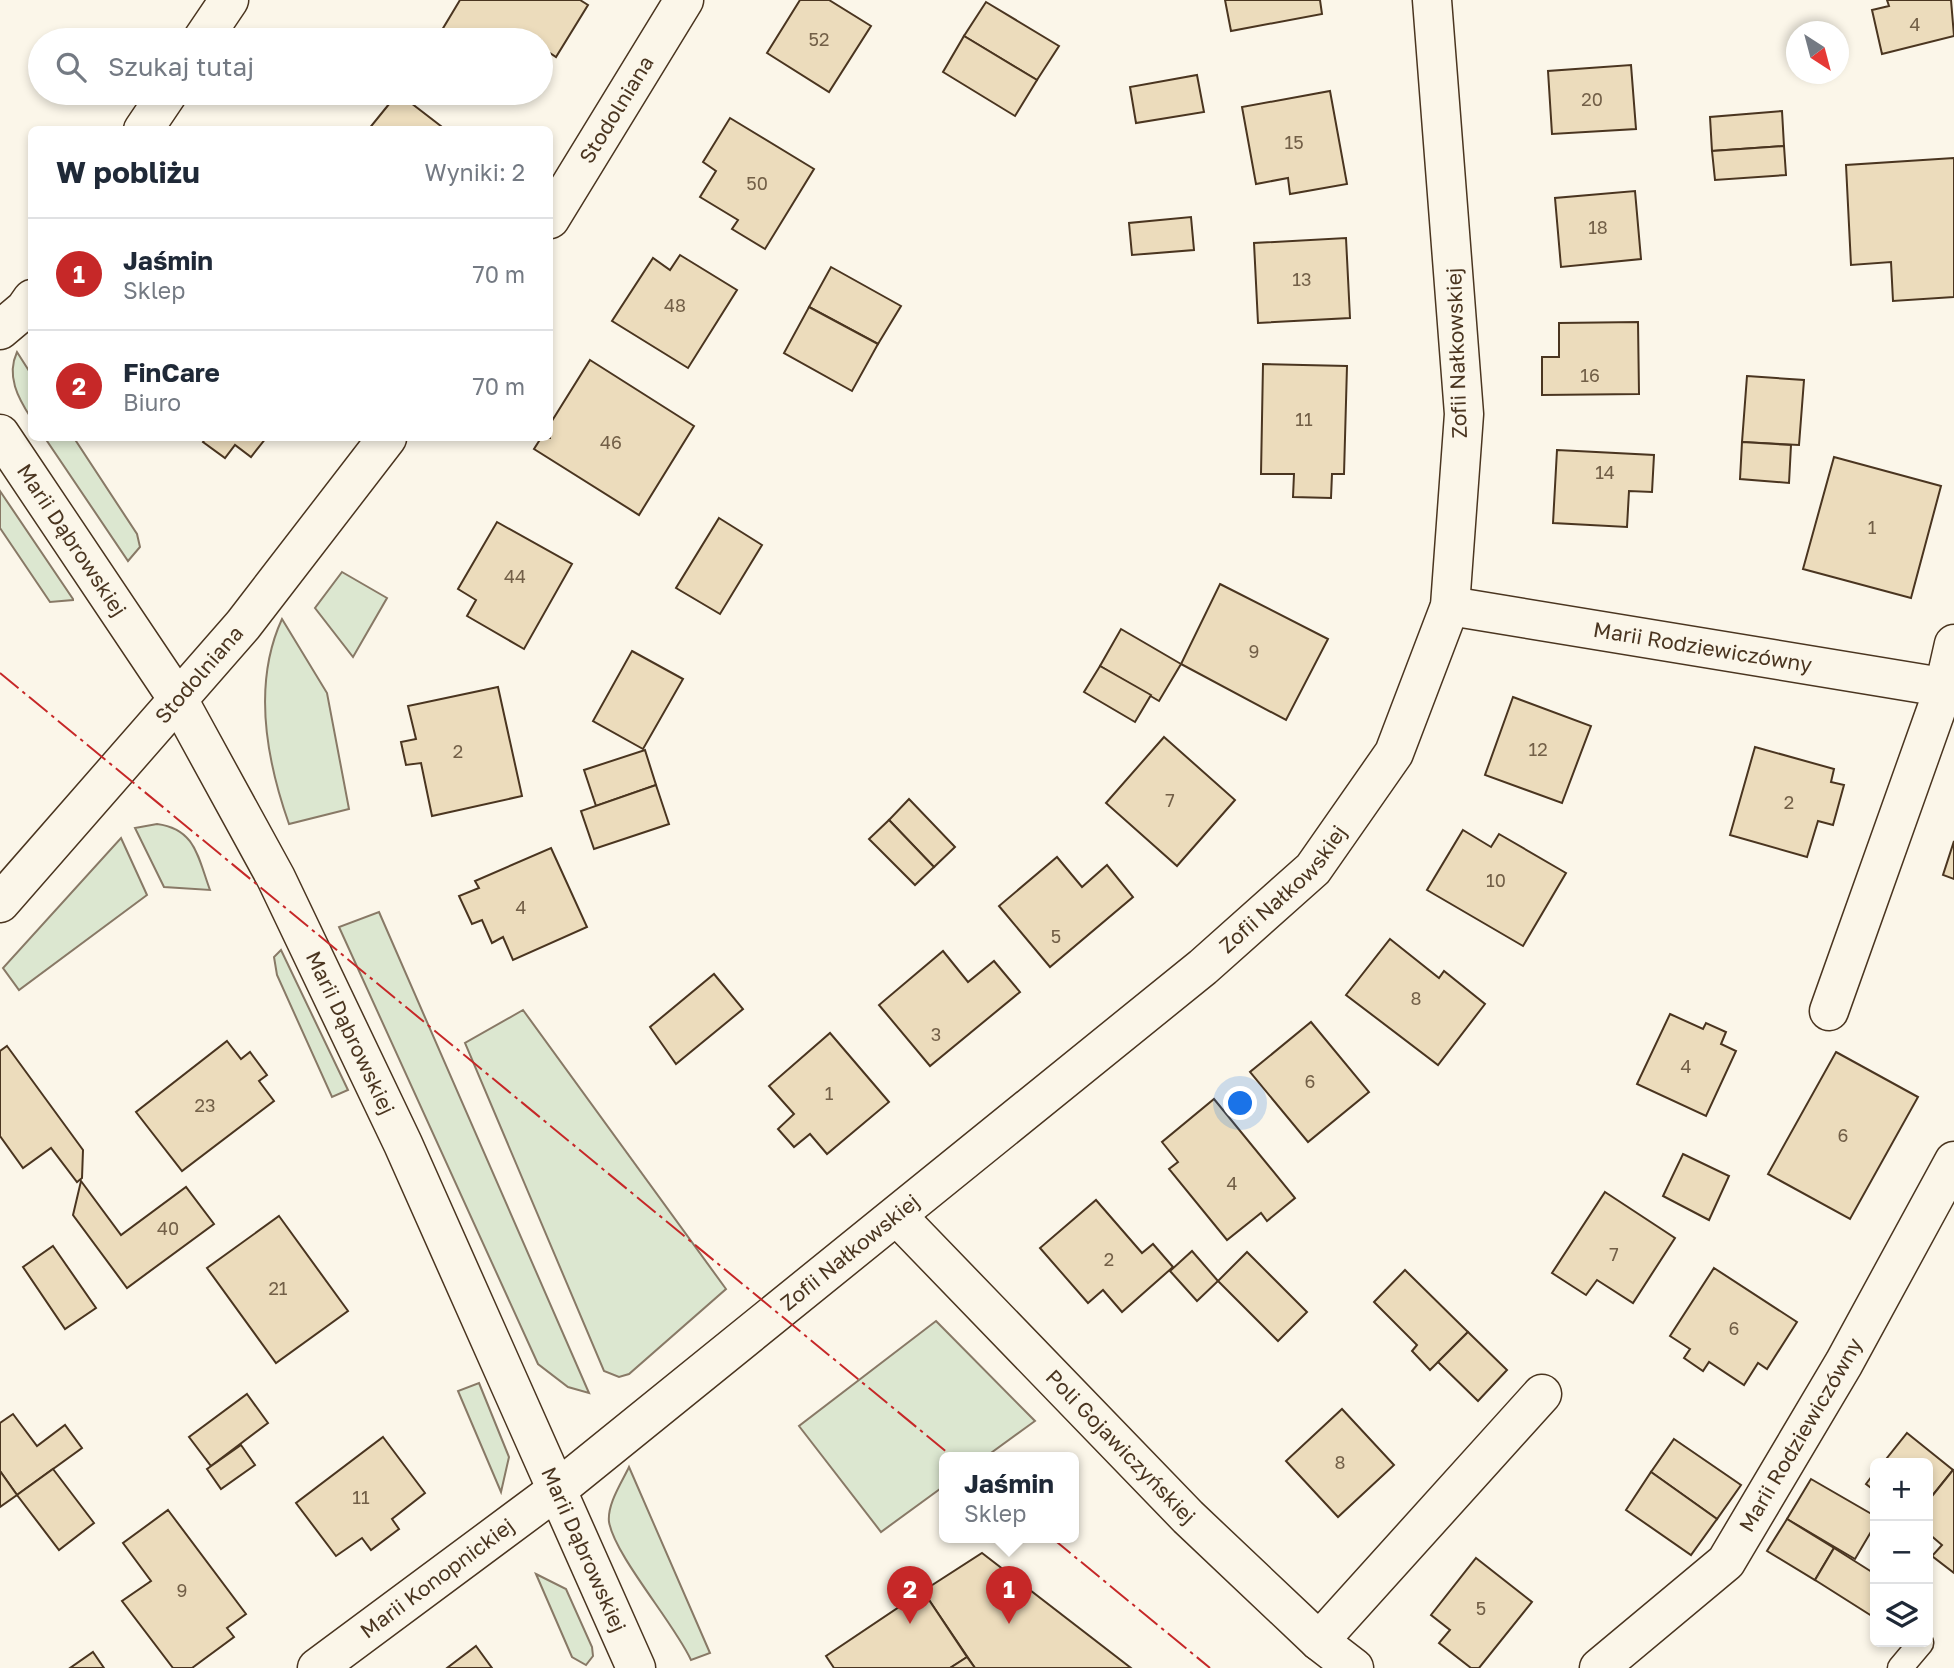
<!DOCTYPE html>
<html lang="pl">
<head>
<meta charset="utf-8">
<style>
	body { margin:0; font-family:"Golos Text",sans-serif; background:#f6f6f7; color:#1f2937 }
	.controls { position:absolute; right:21px; bottom:21px; display:grid; overflow:hidden; border-radius:10px; box-shadow:0 4px 10px #0003 }
	.controls button { width:63px; height:63px; display:grid; place-items:center; padding:0; border:0; border-bottom:2px solid #e0e1e3; background:#fff; color:#1f2937; font:35px sans-serif }
	.compass { position:absolute; left:1786px; top:21px; width:63px; height:63px; border-radius:50%; background:#fff; box-shadow:0 4px 10px #0003; rotate:144deg }
	.you { position:absolute; left:1241px; top:1104px; width:24px; height:24px; margin:-18px; border:5px solid #fff; border-radius:50%; background:#1a73e8; box-shadow:0 0 0 10px #1a73e833 }
	.badge { display:grid; place-items:center; width:46px; height:46px; border-radius:50%; background:#c62828; color:#fff; font-size:23px; font-weight:700 }
	.pin { position:absolute; translate:-50% -58px; filter:drop-shadow(0 2px 4px #0008) }
	.pin::after { content:''; position:absolute; top:37px; width:24px; height:21px; background:inherit; clip-path:polygon(0 0,100% 0,50% 100%) }
	.popup { position:absolute; left:939px; top:1452px; width:140px; height:91px; box-sizing:border-box; display:grid; place-content:center; border-radius:10px; background:#fff; filter:drop-shadow(0 2px 5px #0005); font-size:23px; white-space:nowrap; color:#747a83 }
	.popup b { font-size:26px; color:#1f2937 }
	.popup::after { content:''; position:absolute; left:50%; top:100%; margin-left:-14px; border:14px solid transparent; border-top-color:#fff }
	.list { margin:0; padding:0; list-style:none }
	h2 { display:flex; justify-content:space-between; align-items:center; height:91px; margin:0; padding:0 28px; font-size:30px }
	h2 small { font-size:23px; font-weight:400; color:#747a83 }
	.list li { display:grid; grid-template-columns:46px 1fr auto; gap:21px; align-items:center; box-sizing:border-box; height:112px; padding:0 28px; border-top:2px solid #e0e1e3 }
	.list b { display:block; font-size:26px; white-space:nowrap }
	.list p { margin:0; font-size:23px; white-space:nowrap; color:#747a83 }
	.list em { font-size:23px; font-style:normal; color:#747a83 }
	.icon { flex:none; width:38px; height:38px; fill:none; stroke:currentColor; stroke-width:2; stroke-linecap:round; stroke-linejoin:round }
	.map { position:relative; flex:none; width:1954px; height:1668px; overflow:hidden }
	.search { position:absolute; background:#fff; box-shadow:0 4px 10px #0003; left:28px; top:28px; width:525px; height:77px; display:flex; align-items:center; gap:18px; box-sizing:border-box; padding:0 24px; border-radius:38px; color:#747a83; font-size:26px }
	.panel { position:absolute; background:#fff; box-shadow:0 4px 10px #0003; left:28px; top:126px; width:525px; height:315px; border-radius:10px }
	.map>svg:first-child { display:block }
	.green { fill:#dce7d0; stroke:#887966; stroke-width:2 }
	.building { fill:#ecdcbc; stroke:#4a3520; stroke-width:2 }
	.lines { fill:none; stroke-linecap:round; stroke-linejoin:round }
	.service-casing { stroke:#4a3520; stroke-width:27 }
	.minor-casing { stroke:#4a3520; stroke-width:41 }
	.tertiary-casing { stroke:#4a3520; stroke-width:41 }
	.service { stroke:#fbf6e9; stroke-width:24 }
	.minor { stroke:#fbf6e9; stroke-width:38 }
	.tertiary { stroke:#fbf6e9; stroke-width:38 }
	.power { stroke:#c62828; stroke-width:2; stroke-dasharray:24 5 3.5 5; stroke-linecap:butt }
	.labels { text-anchor:middle; stroke-width:5; stroke-linejoin:round; paint-order:stroke }
	.number-label { font-size:18px; fill:#725f47 }
	.street-label { font-size:21px; fill:#4a3520; stroke:#fbf6e9 }
</style>
</head>
<body>
<div class="map">
<svg width="1954" height="1668" viewBox="0 0 1954 1668">
	<rect width="100%" height="100%" fill="#fbf6e9"/>
	<!-- green -->
	<g class="green">
		<path d="M17 352 31 374V418C18 398 6 376 17 352Z"/>
		<polygon points="45,438 74,438 137,534 140,547 128,561"/>
		<polygon points="0,491 73,599 73,600 50,602 0,528"/>
		<polygon points="342,572 387,598 353,657 315,608"/>
		<path d="M282 619 327 693 349 809 289 824C266 759 252 684 282 619Z"/>
		<path d="M157 824C196 829 198 858 210 890L164 887 135 828Z"/>
		<polygon points="121,838 147,895 19,990 3,968"/>
		<polygon points="379,912 589,1393 568,1387 538,1364 339,927"/>
		<polygon points="281,950 348,1090 332,1097 277,975 274,957"/>
		<polygon points="523,1010 726,1289 629,1374 619,1377 604,1371 465,1043"/>
		<polygon points="936,1321 1035,1421 984,1458 944,1458 944,1486 881,1532 799,1426"/>
		<polygon points="479,1383 509,1457 501,1492 458,1391"/>
		<path d="M629 1467 710 1653 691 1660C674 1623 615 1556 609 1522 607 1504 622 1482 629 1467Z"/>
		<polygon points="536,1574 566,1589 592,1647 593,1656 586,1665 572,1657"/>
	</g>
	<!-- building -->
	<g class="building">
		<polygon points="460,0 580,0 588,5 556,57 541,47 541,40 501,40 492,35 489,40 458,40 442,30"/>
		<polygon points="800,0 829,0 871,26 829,92 767,53"/>
		<polygon points="1225,0 1320,0 1322,14 1231,31"/>
		<polygon points="1887,0 1951,0 1954,36 1882,54 1872,10 1889,6"/>
		<polygon points="986,2 1059,46 1037,80 964,36"/>
		<polygon points="964,36 1037,80 1015,116 943,72"/>
		<polygon points="1631,65 1636,129 1552,134 1548,71"/>
		<polygon points="1197,75 1204,112 1136,123 1130,87"/>
		<polygon points="1330,91 1347,184 1290,194 1288,178 1256,184 1242,107"/>
		<polygon points="398,93 446,130 368,130"/>
		<polygon points="1782,111 1784,146 1712,151 1710,117"/>
		<polygon points="730,118 814,169 765,249 732,229 738,220 700,197 716,171 703,162"/>
		<polygon points="1784,146 1786,175 1715,180 1712,151"/>
		<polygon points="1954,158 1954,297 1893,301 1891,262 1851,265 1846,165"/>
		<polygon points="1635,191 1641,259 1561,267 1555,198"/>
		<polygon points="1191,217 1194,250 1132,255 1129,223"/>
		<polygon points="1346,238 1350,318 1258,323 1254,243"/>
		<polygon points="680,255 737,290 688,368 612,321 653,258 670,270"/>
		<polygon points="831,267 901,306 878,344 809,307"/>
		<polygon points="809,307 878,344 852,391 784,353"/>
		<polygon points="1638,322 1639,394 1542,395 1542,357 1559,357 1559,323"/>
		<polygon points="590,360 694,426 639,515 534,449 541,438 550,438 550,424"/>
		<polygon points="1263,364 1347,366 1344,474 1332,474 1331,498 1293,497 1294,474 1261,474"/>
		<polygon points="1747,376 1804,380 1799,445 1742,442"/>
		<polygon points="206,438 266,438 251,457 235,445 225,458 203,442"/>
		<polygon points="1742,442 1791,445 1789,483 1740,479"/>
		<polygon points="1557,450 1654,455 1652,492 1629,491 1627,527 1553,523"/>
		<polygon points="1834,457 1941,486 1911,598 1803,569"/>
		<polygon points="719,518 762,545 720,614 676,588"/>
		<polygon points="497,522 572,564 524,649 467,616 476,600 458,589"/>
		<polygon points="1220,584 1328,639 1286,720 1181,664"/>
		<polygon points="1121,629 1181,664 1159,701 1100,666"/>
		<polygon points="632,651 683,679 643,749 593,721"/>
		<polygon points="1100,666 1151,695 1135,722 1084,692"/>
		<polygon points="498,687 522,796 432,816 421,763 406,765 401,742 416,739 408,706"/>
		<polygon points="1513,697 1591,726 1562,803 1485,775"/>
		<polygon points="1164,737 1235,800 1177,866 1106,803"/>
		<polygon points="1755,747 1834,769 1831,782 1844,785 1833,825 1818,821 1807,857 1730,835"/>
		<polygon points="645,750 656,785 596,806 584,770"/>
		<polygon points="656,785 669,824 594,849 581,811"/>
		<polygon points="909,799 955,847 934,867 889,820"/>
		<polygon points="889,820 934,867 915,885 869,839"/>
		<polygon points="1463,830 1491,847 1499,834 1566,873 1523,946 1427,890"/>
		<polygon points="1954,841 1954,879 1943,875"/>
		<polygon points="551,848 587,927 513,960 503,937 492,943 482,920 472,924 459,896 479,888 475,881"/>
		<polygon points="1057,857 1082,887 1107,865 1133,897 1050,967 999,906"/>
		<polygon points="1390,939 1439,978 1444,971 1485,1004 1438,1065 1346,995"/>
		<polygon points="943,951 968,982 994,961 1020,992 930,1066 879,1005"/>
		<polygon points="714,974 743,1009 676,1064 650,1027"/>
		<polygon points="1670,1014 1703,1029 1706,1023 1726,1032 1721,1044 1736,1051 1706,1116 1637,1084"/>
		<polygon points="1311,1022 1369,1092 1308,1142 1250,1072"/>
		<polygon points="830,1033 889,1102 827,1154 810,1134 794,1147 778,1129 794,1114 769,1086"/>
		<polygon points="227,1041 241,1059 250,1052 267,1075 259,1081 274,1101 182,1171 136,1112"/>
		<polygon points="7,1046 83,1150 82,1178 77,1182 51,1148 23,1168 0,1136 0,1051"/>
		<polygon points="1836,1052 1918,1097 1850,1219 1768,1174"/>
		<polygon points="1214,1099 1295,1198 1267,1221 1261,1213 1227,1240 1169,1169 1178,1162 1162,1142"/>
		<polygon points="1683,1154 1729,1176 1709,1220 1663,1196"/>
		<polygon points="81,1181 121,1235 186,1187 214,1224 127,1288 73,1215"/>
		<polygon points="1605,1192 1675,1238 1633,1303 1597,1280 1586,1295 1552,1273"/>
		<polygon points="1096,1200 1142,1253 1153,1244 1173,1267 1122,1312 1103,1290 1088,1303 1040,1248"/>
		<polygon points="279,1216 348,1311 276,1363 207,1268"/>
		<polygon points="53,1246 96,1308 65,1329 23,1267"/>
		<polygon points="1192,1251 1218,1281 1197,1301 1170,1271"/>
		<polygon points="1247,1252 1307,1312 1278,1341 1218,1281"/>
		<polygon points="1714,1268 1797,1322 1767,1369 1758,1363 1744,1385 1709,1362 1703,1371 1684,1358 1690,1349 1670,1336"/>
		<polygon points="1405,1270 1468,1332 1430,1370 1412,1351 1417,1345 1374,1302"/>
		<polygon points="1468,1332 1507,1370 1478,1401 1438,1362"/>
		<polygon points="247,1394 268,1423 211,1466 189,1437"/>
		<polygon points="1342,1409 1394,1465 1338,1517 1286,1461"/>
		<polygon points="13,1414 37,1446 65,1425 82,1448 17,1495 0,1471 0,1423"/>
		<polygon points="1907,1433 1953,1470 1928,1501 1928,1463 1883,1463"/>
		<polygon points="383,1437 425,1493 392,1519 399,1529 371,1550 362,1538 336,1556 296,1503"/>
		<polygon points="1674,1439 1741,1485 1717,1519 1651,1472"/>
		<polygon points="241,1445 255,1465 221,1489 207,1469"/>
		<polygon points="53,1469 94,1523 59,1550 17,1495"/>
		<polygon points="1953,1470 1954,1471 1954,1573 1932,1556 1942,1545 1928,1533 1928,1501"/>
		<polygon points="0,1471 17,1495 0,1507"/>
		<polygon points="1651,1472 1717,1519 1691,1555 1626,1510"/>
		<polygon points="1875,1472 1875,1491 1866,1484"/>
		<polygon points="1811,1479 1875,1516 1875,1525 1855,1559 1787,1519"/>
		<polygon points="168,1510 246,1614 227,1628 234,1637 192,1668 173,1668 122,1601 151,1581 123,1543"/>
		<polygon points="1787,1519 1834,1548 1815,1580 1767,1551"/>
		<polygon points="1834,1548 1875,1574 1875,1618 1815,1580"/>
		<polygon points="982,1553 1131,1668 975,1668 923,1591"/>
		<polygon points="1476,1558 1532,1602 1479,1668 1471,1668 1439,1643 1450,1630 1431,1615"/>
		<polygon points="923,1591 967,1657 950,1668 834,1668 826,1656"/>
		<polygon points="476,1646 492,1668 447,1668"/>
		<polygon points="93,1652 104,1668 70,1668"/>
		<polygon points="967,1657 975,1668 950,1668"/>
	</g>
	<g class="lines">
		<defs>
			<polyline id="service" points="1900,1668 1921,1643"/>
			<g id="minor">
				<polyline points="202,40 229,0"/>
				<polyline points="143,130 168,93"/>
				<path id="s1" d="M550 219 684 0"/>
				<polyline points="0,330 25,309 32,299"/>
				<path id="s2" d="M1450 606 1954 689"/>
				<path id="s3" d="M0 903 243 625 387 438"/>
				<polyline points="1829,1011 1944,688 1954,644"/>
				<path id="s4" d="M898 1217 1188 1517 1319 1641 1354 1668"/>
				<polyline points="1319,1641 1542,1394"/>
				<path id="s5" d="M317 1668 558 1489 1203 967 1313 869 1394 753 1450 606 1464 414 1432 0"/>
				<path id="s6" d="M1599 1668 1726 1562 1844 1363 1954 1161"/>
			</g>
			<g id="tertiary">
				<path id="s7" d="M0 434 179 701 276 878 403 1144 636 1668"/>
			</g>
		</defs>
		<!-- service casing -->
		<use href="#service" class="service-casing"/>
		<!-- minor casing -->
		<use href="#minor" class="minor-casing"/>
		<!-- tertiary casing -->
		<use href="#tertiary" class="tertiary-casing"/>
		<!-- service -->
		<use href="#service" class="service"/>
		<!-- minor -->
		<use href="#minor" class="minor"/>
		<!-- tertiary -->
		<use href="#tertiary" class="tertiary"/>
		<!-- power -->
		<g class="power">
			<polyline points="0,673 954,1458"/>
			<polyline points="1052,1538 1210,1668"/>
		</g>
	</g>
	<g class="labels">
		<!-- number labels -->
		<g class="number-label">
			<text x="1915" y="31">4</text>
			<text x="819" y="46">52</text>
			<text x="1592" y="106">20</text>
			<text x="1294" y="149">15</text>
			<text x="757" y="190">50</text>
			<text x="1598" y="234">18</text>
			<text x="1302" y="286">13</text>
			<text x="675" y="312">48</text>
			<text x="1590" y="382">16</text>
			<text x="1304" y="426">11</text>
			<text x="611" y="449">46</text>
			<text x="1605" y="479">14</text>
			<text x="1872" y="534">1</text>
			<text x="515" y="583">44</text>
			<text x="1254" y="658">9</text>
			<text x="1538" y="756">12</text>
			<text x="458" y="758">2</text>
			<text x="1170" y="807">7</text>
			<text x="1789" y="809">2</text>
			<text x="1496" y="887">10</text>
			<text x="521" y="914">4</text>
			<text x="1056" y="943">5</text>
			<text x="1416" y="1005">8</text>
			<text x="936" y="1041">3</text>
			<text x="1686" y="1073">4</text>
			<text x="1310" y="1088">6</text>
			<text x="829" y="1100">1</text>
			<text x="205" y="1112">23</text>
			<text x="1843" y="1142">6</text>
			<text x="1232" y="1190">4</text>
			<text x="168" y="1235">40</text>
			<text x="1614" y="1261">7</text>
			<text x="1109" y="1266">2</text>
			<text x="278" y="1295">21</text>
			<text x="1734" y="1335">6</text>
			<text x="1340" y="1469">8</text>
			<text x="361" y="1504">11</text>
			<text x="182" y="1597">9</text>
			<text x="1481" y="1615">5</text>
		</g>
		<!-- street labels -->
		<g class="street-label">
			<text dy="7" stroke="none"><textPath href="#s1" startOffset="128">Stodolniana</textPath></text>
			<text transform="translate(1457 353) rotate(-92)" y="7">Zofii Nałkowskiej</text>
			<text dy="7" stroke="none"><textPath href="#s7" startOffset="128">Marii Dąbrowskiej</textPath></text>
			<text dy="7" stroke="none"><textPath href="#s2" startOffset="256">Marii Rodziewiczówny</textPath></text>
			<text dy="7" stroke="none"><textPath href="#s3" startOffset="303">Stodolniana</textPath></text>
			<text dy="7" stroke="none"><textPath href="#s5" startOffset="1242">Zofii Nałkowskiej</textPath></text>
			<text dy="7" stroke="none"><textPath href="#s7" startOffset="695">Marii Dąbrowskiej</textPath></text>
			<text dy="7" stroke="none"><textPath href="#s5" startOffset="676">Zofii Nałkowskiej</textPath></text>
			<text dy="7" stroke="none"><textPath href="#s6" startOffset="313">Marii Rodziewiczówny</textPath></text>
			<text dy="7" stroke="none"><textPath href="#s4" startOffset="320">Poli Gojawiczyńskiej</textPath></text>
			<text dy="7" stroke="none"><textPath href="#s7" startOffset="1262">Marii Dąbrowskiej</textPath></text>
			<text dy="7" stroke="none"><textPath href="#s5" startOffset="150">Marii Konopnickiej</textPath></text>
		</g>
	</g>
</svg>
<div class="controls">
<button>+</button>
<button>−</button>
<button><svg class="icon" aria-label="layers" viewBox="0 0 24 24"><path d="M12 4l9 5-9 5-9-5zM3 14l9 5 9-5"/></svg></button>
</div>
<svg class="compass" viewBox="-18 -18 36 36"><path d="M0-13l5 13h-10z" fill="#e53935"/><path d="M0 13l5-13h-10z" fill="#747a83"/></svg>
<div class="you"></div>
<div class="pin badge" style="left:1009px;top:1624px">1</div>
<div class="popup"><b>Jaśmin</b>Sklep</div>
<div class="pin badge" style="left:910px;top:1624px">2</div>
<div class="search"><svg class="icon" aria-label="search" viewBox="0 0 24 24"><circle cx="10" cy="10" r="6"/><path d="M15 15l6 6"/></svg>Szukaj tutaj</div>
<section class="panel">
<h2>W pobliżu<small>Wyniki: 2</small></h2>
<ul class="list">
<li><span class="badge">1</span><div><b>Jaśmin</b><p>Sklep</p></div><em>70 m</em></li>
<li><span class="badge">2</span><div><b>FinCare</b><p>Biuro</p></div><em>70 m</em></li>
</ul>
</section>
</div>
</body>
</html>
